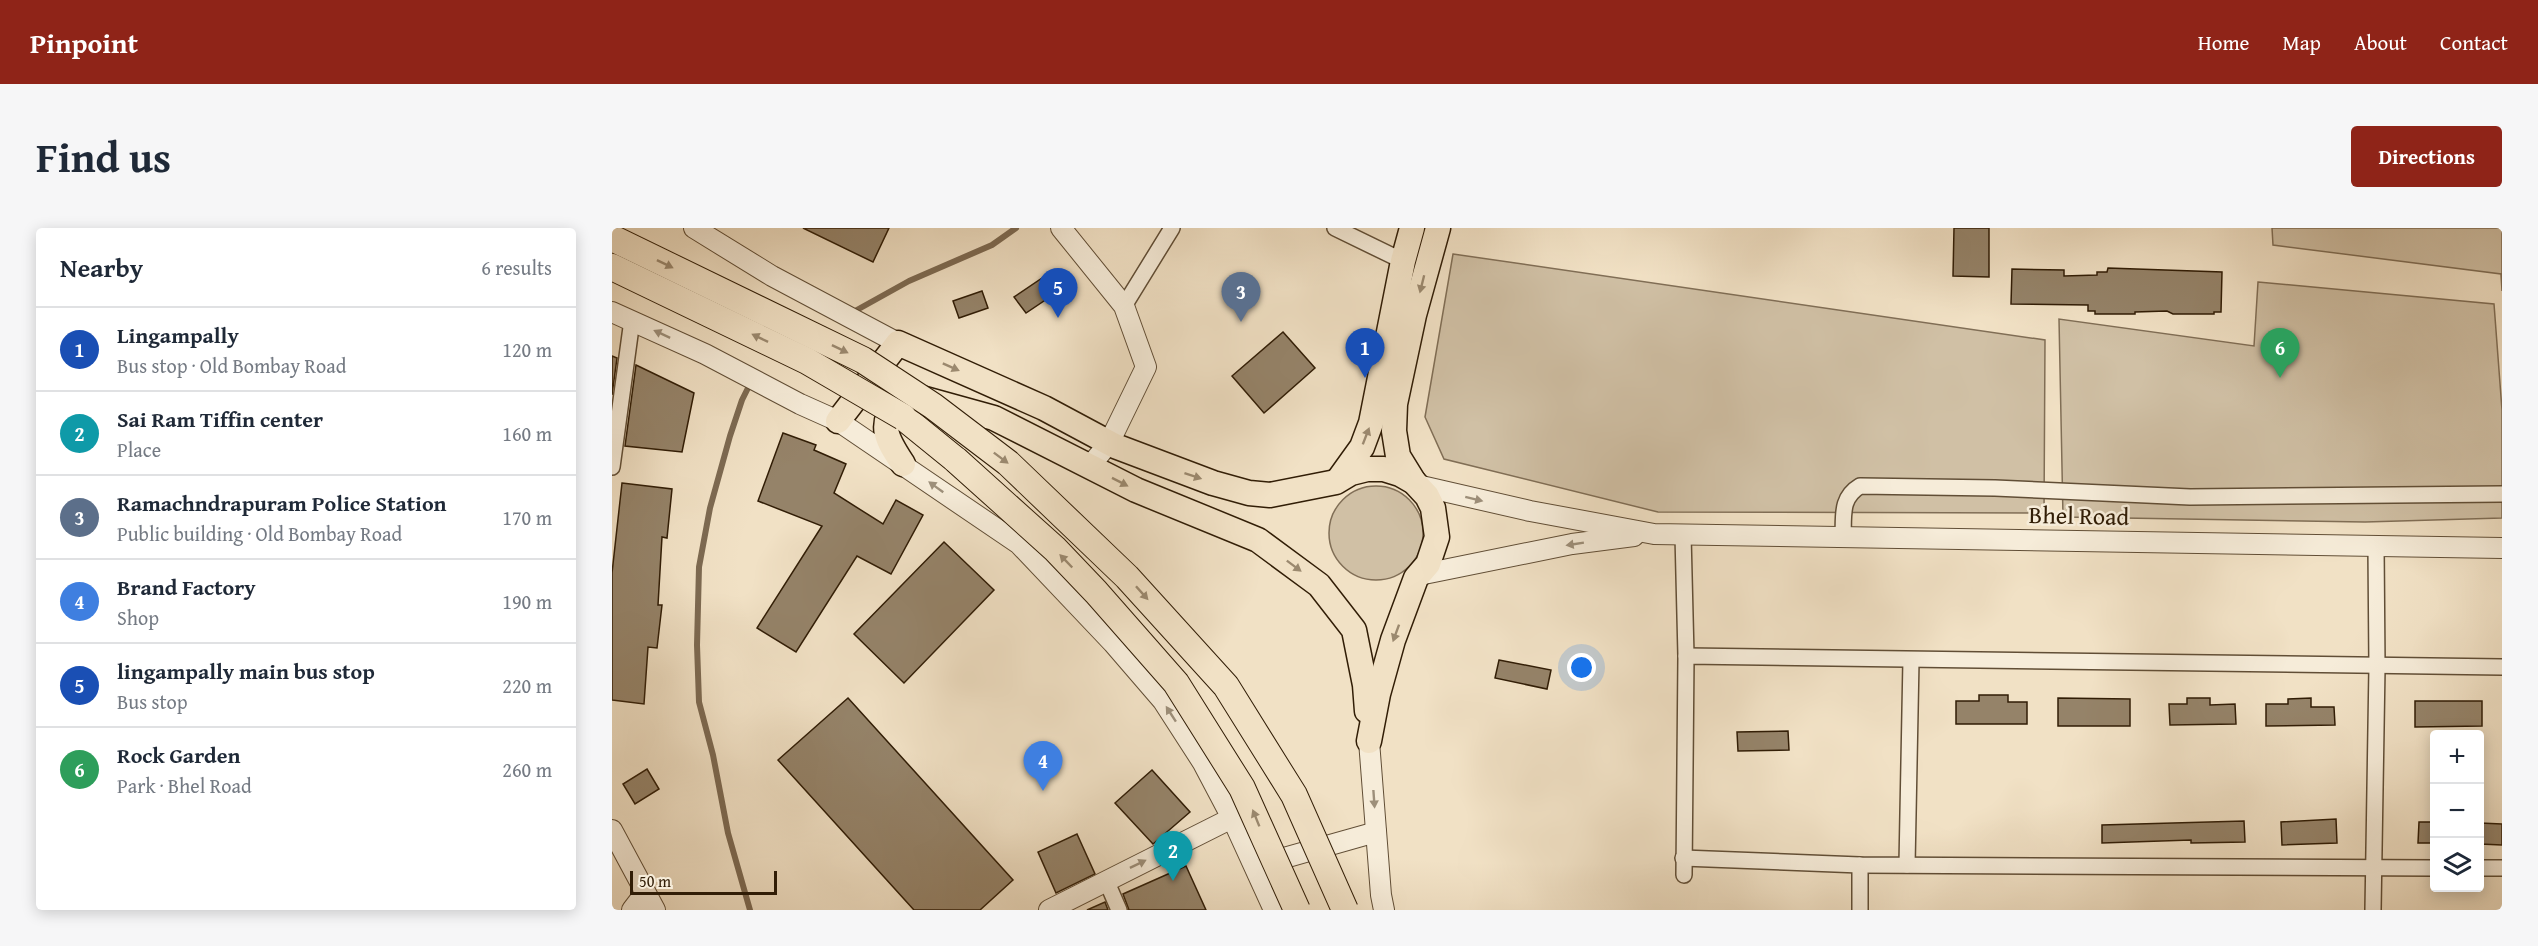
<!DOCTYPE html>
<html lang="en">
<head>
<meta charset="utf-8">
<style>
	body { margin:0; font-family:"Gentium Book Plus",serif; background:#f6f6f7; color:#1f2937 }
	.controls { position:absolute; right:18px; bottom:18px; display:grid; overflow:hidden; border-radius:6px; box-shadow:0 3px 15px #0003 }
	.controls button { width:54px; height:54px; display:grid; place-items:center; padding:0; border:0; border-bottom:2px solid #e0e1e3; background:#fff; color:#1f2937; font:30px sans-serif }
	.scale { position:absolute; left:18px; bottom:15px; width:147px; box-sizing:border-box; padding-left:6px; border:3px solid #311d06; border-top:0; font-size:16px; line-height:21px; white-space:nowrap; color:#311d06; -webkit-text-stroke:4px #f6ecd9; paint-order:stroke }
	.you { position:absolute; left:970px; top:440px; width:21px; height:21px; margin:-15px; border:4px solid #fff; border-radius:50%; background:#1a73e8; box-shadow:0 0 0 9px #1a73e833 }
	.badge { display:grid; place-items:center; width:39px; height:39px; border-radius:50%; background:#8f2418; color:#fff; font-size:20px; font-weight:700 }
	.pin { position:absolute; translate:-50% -50px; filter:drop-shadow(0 2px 3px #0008) }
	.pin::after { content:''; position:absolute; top:32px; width:21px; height:18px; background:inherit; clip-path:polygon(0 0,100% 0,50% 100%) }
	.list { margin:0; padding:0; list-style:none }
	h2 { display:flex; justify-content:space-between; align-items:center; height:78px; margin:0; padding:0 24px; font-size:26px }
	h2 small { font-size:20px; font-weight:400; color:#747a83 }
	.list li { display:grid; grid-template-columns:39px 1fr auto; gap:18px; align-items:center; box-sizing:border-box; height:84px; padding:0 24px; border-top:2px solid #e0e1e3 }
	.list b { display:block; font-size:22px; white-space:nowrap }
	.list p { margin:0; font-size:20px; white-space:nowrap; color:#747a83 }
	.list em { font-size:20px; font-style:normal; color:#747a83 }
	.icon { flex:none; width:33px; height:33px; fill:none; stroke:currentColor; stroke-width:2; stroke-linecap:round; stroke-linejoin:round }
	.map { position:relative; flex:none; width:1890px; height:682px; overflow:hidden; border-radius:6px }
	header { display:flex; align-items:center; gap:36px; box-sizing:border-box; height:84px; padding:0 30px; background:#8f2418; color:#fff }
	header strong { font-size:28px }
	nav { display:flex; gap:33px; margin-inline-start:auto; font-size:21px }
	.intro { display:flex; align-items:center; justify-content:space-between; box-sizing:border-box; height:144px; padding:0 36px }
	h1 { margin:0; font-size:42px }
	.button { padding:15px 27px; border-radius:6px; background:#8f2418; color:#fff; font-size:21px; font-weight:700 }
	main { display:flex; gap:36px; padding:0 36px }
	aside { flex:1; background:#fff; border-radius:6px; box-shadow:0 3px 15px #0003 }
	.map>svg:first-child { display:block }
	.green { fill:#d0c0a5; stroke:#806e56; stroke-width:1.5 }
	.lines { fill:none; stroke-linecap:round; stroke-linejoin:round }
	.stream { stroke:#7d6a52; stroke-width:6 }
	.building { fill:#958369; stroke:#311d06; stroke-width:1.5 }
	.minor-casing { stroke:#614e36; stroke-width:18 }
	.tertiary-casing { stroke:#614e36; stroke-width:22 }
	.primary-casing { stroke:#311d06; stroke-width:27 }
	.trunk-casing { stroke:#311d06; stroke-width:28 }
	.minor { stroke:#f6ecd9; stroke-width:15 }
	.tertiary { stroke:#f6ecd9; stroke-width:20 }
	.primary { stroke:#f1e1c5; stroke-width:24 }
	.trunk { stroke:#f1e1c5; stroke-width:26 }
	.trunk-bridge-casing { stroke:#311d06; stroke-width:28; stroke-linecap:butt }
	.trunk-bridge { stroke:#f1e1c5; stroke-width:26 }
	.oneway { fill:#9b896f }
	.oneway2 { fill:#9d8f7a }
	.labels { text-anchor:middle; stroke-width:5; stroke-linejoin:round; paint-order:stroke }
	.street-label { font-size:24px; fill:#311d06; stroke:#f6ecd9 }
</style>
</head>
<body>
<header>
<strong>Pinpoint</strong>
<nav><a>Home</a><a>Map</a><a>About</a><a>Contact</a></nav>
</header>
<div class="intro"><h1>Find us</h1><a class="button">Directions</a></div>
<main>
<aside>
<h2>Nearby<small>6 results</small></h2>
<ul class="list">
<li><span class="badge" style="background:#1a4fb4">1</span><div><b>Lingampally</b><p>Bus stop · Old Bombay Road</p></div><em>120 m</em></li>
<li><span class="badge" style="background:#0f9aa8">2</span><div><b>Sai Ram Tiffin center</b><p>Place</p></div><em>160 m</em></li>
<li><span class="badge" style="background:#5c6f8a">3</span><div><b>Ramachndrapuram Police Station</b><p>Public building · Old Bombay Road</p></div><em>170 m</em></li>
<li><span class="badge" style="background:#3f7fe0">4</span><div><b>Brand Factory</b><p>Shop</p></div><em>190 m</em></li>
<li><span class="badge" style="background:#1a4fb4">5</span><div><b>lingampally main bus stop</b><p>Bus stop</p></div><em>220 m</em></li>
<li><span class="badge" style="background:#2e9e5b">6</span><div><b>Rock Garden</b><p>Park · Bhel Road</p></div><em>260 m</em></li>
</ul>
</aside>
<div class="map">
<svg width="1890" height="682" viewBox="0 0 1890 682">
	<rect width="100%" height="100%" fill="#f1e1c5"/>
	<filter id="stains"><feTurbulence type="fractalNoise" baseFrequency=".00333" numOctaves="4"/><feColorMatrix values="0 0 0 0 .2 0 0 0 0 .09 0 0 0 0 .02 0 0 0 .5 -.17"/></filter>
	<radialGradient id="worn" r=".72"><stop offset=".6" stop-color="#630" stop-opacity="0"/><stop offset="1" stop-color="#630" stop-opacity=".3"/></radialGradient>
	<!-- green -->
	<g class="green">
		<polygon points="1660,0 1890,0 1890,63 1889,46 1661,17"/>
		<polygon points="841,26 1433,112 1432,285 1046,284 832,231 813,189"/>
		<polygon points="1646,54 1882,76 1890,182 1890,290 1753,294 1451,289 1447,91 1642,118"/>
		<circle cx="764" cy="305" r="47"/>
	</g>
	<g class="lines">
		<!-- stream -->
		<g class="stream">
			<polyline points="243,83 297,53 380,17 404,0"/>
			<polyline points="138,682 116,605 101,527 87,474 85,417 87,339 98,280 118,208 130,172 139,154"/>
		</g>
	</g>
	<!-- building -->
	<g class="building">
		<polygon points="191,0 277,0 261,34"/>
		<polygon points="1342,0 1377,0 1377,49 1341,48"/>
		<polygon points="1496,40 1610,44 1609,84 1602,84 1602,86 1561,86 1555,83 1523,84 1523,86 1483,86 1483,83 1476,83 1476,77 1399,76 1400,41 1452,42 1452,48 1485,47 1485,44 1495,44"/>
		<polygon points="442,42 454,58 414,85 402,69"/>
		<polygon points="370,63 376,80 347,90 341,73"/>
		<polygon points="671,104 703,140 652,185 620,148"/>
		<polygon points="0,128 5,130 0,167"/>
		<polygon points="24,137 82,165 70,224 13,218"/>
		<polygon points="171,205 204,217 202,222 234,236 222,265 271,296 284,272 311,287 279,346 245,328 184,424 145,400 210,298 146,273"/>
		<polygon points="10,255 60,261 55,310 50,309 46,377 50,377 45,420 36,419 32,476 0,472 0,345"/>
		<polygon points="332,314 382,362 292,455 242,406"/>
		<polygon points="887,432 939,442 935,461 883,450"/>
		<polygon points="1367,467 1396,467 1396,474 1415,474 1415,496 1344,496 1344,473 1367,473"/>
		<polygon points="236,470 401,652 368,682 302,682 166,532"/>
		<polygon points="1446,470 1518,471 1518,498 1446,498"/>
		<polygon points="1575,470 1598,470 1598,477 1623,476 1624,496 1558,497 1557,476 1575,476"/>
		<polygon points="1699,470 1699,479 1722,479 1723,497 1654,498 1654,476 1676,476 1676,471"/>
		<polygon points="1803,473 1870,473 1870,498 1803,499"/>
		<polygon points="1176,503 1177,522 1126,523 1125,504"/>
		<polygon points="35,541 47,561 23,576 11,556"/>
		<polygon points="540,542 578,584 541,616 503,575"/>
		<polygon points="1724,591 1725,615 1670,617 1669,594"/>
		<polygon points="1632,593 1633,614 1579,615 1579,612 1490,615 1490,597"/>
		<polygon points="1807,594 1822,594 1822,615 1806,615"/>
		<polygon points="1868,595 1890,596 1890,617 1868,616"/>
		<polygon points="465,606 483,646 444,665 426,624"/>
		<polygon points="574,638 594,682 517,682 511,666"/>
		<polygon points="493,674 496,682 475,682"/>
	</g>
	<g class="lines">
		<defs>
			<g id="minor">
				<polyline points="723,0 791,33"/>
				<polyline points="512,78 560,0"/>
				<polyline points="0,239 20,92"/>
				<polyline points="1071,307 1074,428"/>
				<path d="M1231 309C1232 288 1228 270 1248 258L1383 260 1578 269 1890 266"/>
				<polyline points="1071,630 1248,637 1822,640"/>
				<polyline points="1295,637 1299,432"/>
				<polyline points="1868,640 1890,640"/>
				<polyline points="1072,647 1074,428 1890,439"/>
				<polyline points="494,652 507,682"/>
				<polyline points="1248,682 1248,637"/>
				<polyline points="1761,682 1765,439 1764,319"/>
			</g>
			<g id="tertiary">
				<polyline points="82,0 160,48 286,115"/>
				<polyline points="449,0 512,78 534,139 497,215 478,238"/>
				<polyline points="0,84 93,126 188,176 226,193 407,316 501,415 551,473 591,535 620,590 662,682"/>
				<polyline points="805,257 918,283 1042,306 1890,320"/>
				<polyline points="807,347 960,316 1022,308"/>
				<polyline points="757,513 769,667 772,682"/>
				<polyline points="0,602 43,682"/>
				<polyline points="651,636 764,604"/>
				<polyline points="20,682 33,665"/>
				<polyline points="437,682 620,590"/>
			</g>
			<g id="primary">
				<polyline points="226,193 286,115 432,180 503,218 601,255 637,265 658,267 724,254 739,245 755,241 772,241 788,246 802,254 815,268 821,280 825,309 816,336 804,350 781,412 766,466 757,513"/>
				<path d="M291 236C276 213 265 198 285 174L306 169 382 190 524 262 646 312 707 357 742 402 753 457 755 483"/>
				<polyline points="727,251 750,219 759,195 791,33 800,0"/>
				<polyline points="802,254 786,228 782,203 783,176 802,87 826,0"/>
			</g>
			<polyline id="trunk" points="291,189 344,232"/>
		</defs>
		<!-- minor casing -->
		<use href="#minor" class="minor-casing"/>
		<!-- tertiary casing -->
		<use href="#tertiary" class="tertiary-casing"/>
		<!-- primary casing -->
		<use href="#primary" class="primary-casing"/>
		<!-- trunk casing -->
		<use href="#trunk" class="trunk-casing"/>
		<!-- minor -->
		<use href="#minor" class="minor"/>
		<!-- tertiary -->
		<use href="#tertiary" class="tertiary"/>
		<!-- primary -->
		<use href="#primary" class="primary"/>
		<!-- trunk -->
		<use href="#trunk" class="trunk"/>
		<defs>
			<g id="trunk-bridge">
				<polyline points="0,10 251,132 321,178 396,235 515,349 614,458 682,567 733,682"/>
				<polyline points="0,39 195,133 291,189"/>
				<polyline points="344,232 443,321 484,364 564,455 630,560 685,682"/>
			</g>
		</defs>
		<!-- trunk-bridge casing -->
		<use href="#trunk-bridge" class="trunk-bridge-casing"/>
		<!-- trunk-bridge -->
		<use href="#trunk-bridge" class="trunk-bridge"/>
	</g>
	<!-- one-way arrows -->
	<defs><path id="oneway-solid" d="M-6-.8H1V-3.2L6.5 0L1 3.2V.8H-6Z" transform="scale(1.5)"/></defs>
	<g class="oneway">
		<use href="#oneway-solid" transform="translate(53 36) rotate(26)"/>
		<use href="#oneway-solid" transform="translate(810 56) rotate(104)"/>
		<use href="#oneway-solid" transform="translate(148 110) rotate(-154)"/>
		<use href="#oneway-solid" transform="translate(228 121) rotate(26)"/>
		<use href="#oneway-solid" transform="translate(339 139) rotate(24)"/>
		<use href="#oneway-solid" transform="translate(754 208) rotate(-69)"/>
		<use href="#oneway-solid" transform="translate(389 230) rotate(37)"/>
		<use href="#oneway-solid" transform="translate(581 248) rotate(18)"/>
		<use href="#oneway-solid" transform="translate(508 254) rotate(27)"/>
		<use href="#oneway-solid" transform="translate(454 333) rotate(-134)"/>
		<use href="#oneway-solid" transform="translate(682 338) rotate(37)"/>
		<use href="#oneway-solid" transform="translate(530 365) rotate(48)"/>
		<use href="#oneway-solid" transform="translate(784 405) rotate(110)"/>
		<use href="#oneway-solid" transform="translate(644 590) rotate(-112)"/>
	</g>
	<g class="oneway2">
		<use href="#oneway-solid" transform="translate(50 106) rotate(-155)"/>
		<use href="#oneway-solid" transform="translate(324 259) rotate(-144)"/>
		<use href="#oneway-solid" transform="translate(862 271) rotate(14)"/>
		<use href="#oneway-solid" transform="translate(963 316) rotate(171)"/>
		<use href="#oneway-solid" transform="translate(559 486) rotate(-123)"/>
		<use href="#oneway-solid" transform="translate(762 571) rotate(86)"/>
		<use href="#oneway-solid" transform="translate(526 636) rotate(-26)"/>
	</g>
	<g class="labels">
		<!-- street labels -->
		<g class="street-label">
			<text transform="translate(1467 288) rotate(1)" y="8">Bhel Road</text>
		</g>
	</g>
	<rect width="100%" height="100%" filter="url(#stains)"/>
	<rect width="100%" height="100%" fill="url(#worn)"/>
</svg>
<div class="controls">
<button>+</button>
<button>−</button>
<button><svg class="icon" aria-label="layers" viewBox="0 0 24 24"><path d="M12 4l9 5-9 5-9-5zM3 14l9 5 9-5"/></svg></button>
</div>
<div class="scale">50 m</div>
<div class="you"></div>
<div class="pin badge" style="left:753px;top:150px;background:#1a4fb4">1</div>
<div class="pin badge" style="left:561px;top:653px;background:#0f9aa8">2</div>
<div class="pin badge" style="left:629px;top:94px;background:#5c6f8a">3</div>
<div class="pin badge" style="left:431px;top:563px;background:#3f7fe0">4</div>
<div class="pin badge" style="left:446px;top:90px;background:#1a4fb4">5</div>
<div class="pin badge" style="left:1668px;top:150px;background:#2e9e5b">6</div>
</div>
</main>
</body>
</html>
